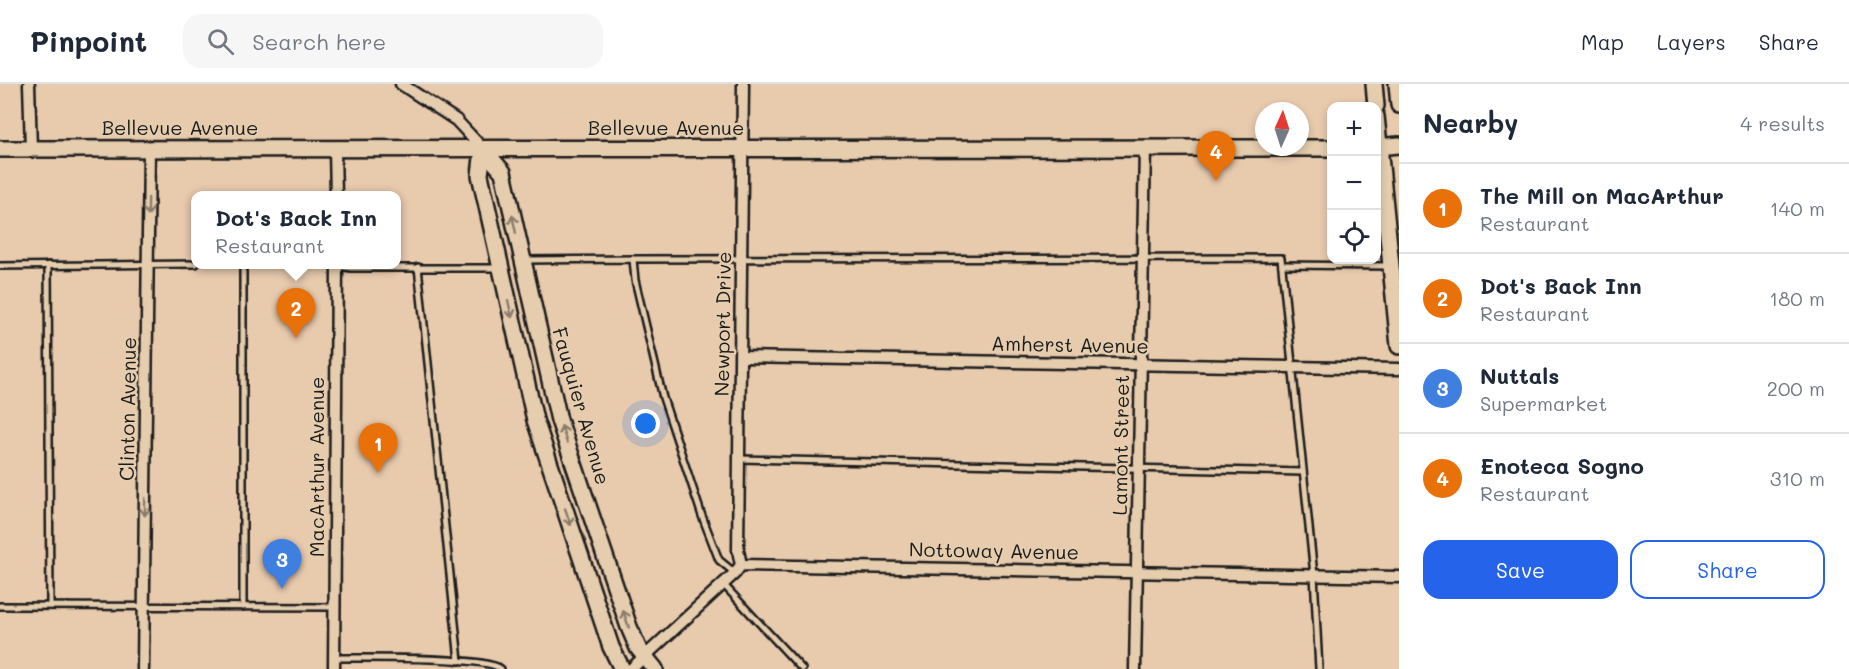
<!DOCTYPE html>
<html lang="en">
<head>
<meta charset="utf-8">
<style>
	body { margin:0; font-family:Mali,sans-serif; background:#f6f6f7; color:#1f2937 }
	.controls { position:absolute; right:18px; top:18px; display:grid; overflow:hidden; border-radius:12px; box-shadow:0 3px 9px #0003 }
	.controls button { width:54px; height:54px; display:grid; place-items:center; padding:0; border:0; border-bottom:2px solid #e0e1e3; background:#fff; color:#1f2937; font:30px sans-serif }
	.compass { position:absolute; left:1255px; top:18px; width:54px; height:54px; border-radius:50%; background:#fff; box-shadow:0 3px 9px #0003; rotate:3deg }
	.you { position:absolute; left:646px; top:340px; width:21px; height:21px; margin:-15px; border:4px solid #fff; border-radius:50%; background:#1a73e8; box-shadow:0 0 0 9px #1a73e833 }
	.badge { display:grid; place-items:center; width:39px; height:39px; border-radius:50%; background:#2563eb; color:#fff; font-size:20px; font-weight:700 }
	.pin { position:absolute; translate:-50% -50px; filter:drop-shadow(0 2px 3px #0008) }
	.pin::after { content:''; position:absolute; top:32px; width:21px; height:18px; background:inherit; clip-path:polygon(0 0,100% 0,50% 100%) }
	.popup { position:absolute; left:191px; top:107px; width:210px; height:78px; box-sizing:border-box; display:grid; place-content:center; border-radius:12px; background:#fff; filter:drop-shadow(0 2px 4px #0005); font-size:20px; white-space:nowrap; color:#747a83 }
	.popup b { font-size:22px; color:#1f2937 }
	.popup::after { content:''; position:absolute; left:50%; top:100%; margin-left:-12px; border:12px solid transparent; border-top-color:#fff }
	.list { margin:0; padding:0; list-style:none }
	h2 { display:flex; justify-content:space-between; align-items:center; height:78px; margin:0; padding:0 24px; font-size:26px }
	h2 small { font-size:20px; font-weight:400; color:#747a83 }
	.list li { display:grid; grid-template-columns:39px 1fr auto; gap:18px; align-items:center; box-sizing:border-box; height:90px; padding:0 24px; border-top:2px solid #e0e1e3 }
	.list b { display:block; font-size:22px; white-space:nowrap }
	.list p { margin:0; font-size:20px; white-space:nowrap; color:#747a83 }
	.list em { font-size:20px; font-style:normal; color:#747a83 }
	.actions { display:flex; gap:12px; padding:18px 24px }
	.actions a { flex:1; padding:14px 0; border:2px solid #2563eb; border-radius:18px; text-align:center; font-size:21px; color:#2563eb }
	.actions .main { background:#2563eb; color:#fff }
	.icon { flex:none; width:33px; height:33px; fill:none; stroke:currentColor; stroke-width:2; stroke-linecap:round; stroke-linejoin:round }
	.map { position:relative; flex:none; width:1399px; height:585px; overflow:hidden }
	header { display:flex; align-items:center; gap:36px; box-sizing:border-box; height:84px; padding:0 30px; background:#fff; border-bottom:2px solid #e0e1e3 }
	header strong { font-size:28px }
	nav { display:flex; gap:33px; margin-inline-start:auto; font-size:21px }
	.search { width:420px; height:54px; background:#f6f6f7; display:flex; align-items:center; gap:15px; box-sizing:border-box; padding:0 21px; border-radius:18px; color:#747a83; font-size:22px }
	main { display:flex }
	aside { flex:1; background:#fff }
	.map>svg:first-child { display:block }
	.lines { fill:none; stroke-linecap:round; stroke-linejoin:round }
	.lane-casing { stroke:#1c1c1c; stroke-width:10 }
	.street-casing { stroke:#1c1c1c; stroke-width:15 }
	.secondary-casing { stroke:#1c1c1c; stroke-width:20 }
	.lane { stroke:#e5cdae; stroke-width:5 }
	.street { stroke:#e5cdae; stroke-width:10 }
	.secondary { stroke:#e5cdae; stroke-width:15 }
	.oneway { stroke:#8b7d6c }
	.labels { text-anchor:middle; stroke-width:5; stroke-linejoin:round; paint-order:stroke }
	.street-label { font-size:20px; fill:#1c1c1c; stroke:#e5cdae }
</style>
</head>
<body>
<header>
<strong>Pinpoint</strong>
<div class="search"><svg class="icon" aria-label="search" viewBox="0 0 24 24"><circle cx="10" cy="10" r="6"/><path d="M15 15l6 6"/></svg>Search here</div>
<nav><a>Map</a><a>Layers</a><a>Share</a></nav>
</header>
<main>
<div class="map">
<svg width="1399" height="585" viewBox="0 0 1399 585">
	<rect width="100%" height="100%" fill="#e8caad"/>
	<filter id="ink" filterUnits="userSpaceOnUse"><feTurbulence type="fractalNoise" baseFrequency=".0167" numOctaves="2"/><feDisplacementMap in="SourceGraphic" scale="12" xChannelSelector="R" yChannelSelector="G"/><feConvolveMatrix kernelMatrix="1 2 1 2 8 2 1 2 1" color-interpolation-filters="sRGB"/></filter>
	<g filter="url(#ink)">
		<g class="lines">
			<defs>
				<g id="lane">
					<polyline points="633,175 1281,174 1314,491 1319,585"/>
					<polyline points="524,176 633,175 635,196 663,314 702,432 719,476 735,489"/>
					<polyline points="325,180 351,184 499,184"/>
					<polyline points="48,181 50,521"/>
					<polyline points="1282,181 1389,182"/>
					<polyline points="0,182 196,180"/>
					<polyline points="418,183 459,577"/>
					<polyline points="740,375 1302,388"/>
					<polyline points="723,500 802,585"/>
					<polyline points="0,522 334,523"/>
					<polyline points="243,523 243,180"/>
					<path d="M334 574C359 574 488 572 501 585"/>
				</g>
				<g id="street">
					<polyline points="29,0 31,65"/>
					<polyline points="401,0 456,36 483,65"/>
					<polyline points="335,66 336,112"/>
					<polyline points="741,273 1399,285"/>
					<polyline points="741,481 738,466 743,0"/>
					<polyline points="143,585 149,65"/>
					<polyline points="334,585 337,180"/>
					<polyline points="631,585 735,489 741,481 1399,493"/>
					<polyline points="1135,585 1145,65"/>
				</g>
				<g id="secondary">
					<polyline points="1374,0 1376,22"/>
					<polyline points="1397,0 1399,21"/>
					<polyline points="1376,32 1399,262"/>
					<polyline points="1376,63 1399,61"/>
					<polyline points="0,65 1332,64"/>
					<polyline points="483,65 503,88 559,336 629,543 638,564 655,585"/>
					<polyline points="483,65 480,91 535,336 611,563 622,585"/>
				</g>
			</defs>
			<!-- lane casing -->
			<use href="#lane" class="lane-casing"/>
			<!-- street casing -->
			<use href="#street" class="street-casing"/>
			<!-- secondary casing -->
			<use href="#secondary" class="secondary-casing"/>
			<!-- lane -->
			<use href="#lane" class="lane"/>
			<!-- street -->
			<use href="#street" class="street"/>
			<!-- secondary -->
			<use href="#secondary" class="secondary"/>
		</g>
		<!-- one-way arrows -->
		<defs><path id="oneway-shaft" d="M-6 0H5M1.5-3L5.5 0L1.5 3" fill="none" stroke-width="1.6" stroke-linecap="round" stroke-linejoin="round" transform="scale(1.5)"/></defs>
		<g class="oneway">
			<use href="#oneway-shaft" transform="translate(148 123) rotate(91)"/>
			<use href="#oneway-shaft" transform="translate(514 140) rotate(-102)"/>
			<use href="#oneway-shaft" transform="translate(510 225) rotate(77)"/>
			<use href="#oneway-shaft" transform="translate(564 350) rotate(-108)"/>
			<use href="#oneway-shaft" transform="translate(145 423) rotate(91)"/>
			<use href="#oneway-shaft" transform="translate(568 433) rotate(71)"/>
			<use href="#oneway-shaft" transform="translate(626 535) rotate(-109)"/>
		</g>
	</g>
	<g class="labels">
		<!-- street labels -->
		<g class="street-label">
			<text x="180" y="51">Bellevue Avenue</text>
			<text x="666" y="51">Bellevue Avenue</text>
			<text transform="translate(723 240) rotate(-89)" y="7">Newport Drive</text>
			<text transform="translate(1070 261) rotate(1)" y="7">Amherst Avenue</text>
			<text transform="translate(581 322) rotate(74)" y="7">Fauquier Avenue</text>
			<text transform="translate(128 325) rotate(-89)" y="7">Clinton Avenue</text>
			<text transform="translate(1121 361) rotate(-89)" y="7">Lamont Street</text>
			<text transform="translate(317 383) rotate(-90)" y="7">MacArthur Avenue</text>
			<text transform="translate(994 467) rotate(1)" y="7">Nottoway Avenue</text>
		</g>
	</g>
</svg>
<div class="controls">
<button>+</button>
<button>−</button>
<button><svg class="icon" aria-label="locate" viewBox="0 0 24 24"><circle cx="12" cy="12" r="6"/><path d="M12 2v4M12 18v4M2 12h4M18 12h4"/></svg></button>
</div>
<svg class="compass" viewBox="-18 -18 36 36"><path d="M0-13l5 13h-10z" fill="#e53935"/><path d="M0 13l5-13h-10z" fill="#747a83"/></svg>
<div class="you"></div>
<div class="pin badge" style="left:378px;top:389px;background:#e8710a">1</div>
<div class="pin badge" style="left:296px;top:254px;background:#e8710a">2</div>
<div class="popup"><b>Dot's Back Inn</b>Restaurant</div>
<div class="pin badge" style="left:282px;top:505px;background:#3f7fe0">3</div>
<div class="pin badge" style="left:1216px;top:97px;background:#e8710a">4</div>
</div>
<aside>
<h2>Nearby<small>4 results</small></h2>
<ul class="list">
<li><span class="badge" style="background:#e8710a">1</span><div><b>The Mill on MacArthur</b><p>Restaurant</p></div><em>140 m</em></li>
<li><span class="badge" style="background:#e8710a">2</span><div><b>Dot's Back Inn</b><p>Restaurant</p></div><em>180 m</em></li>
<li><span class="badge" style="background:#3f7fe0">3</span><div><b>Nuttals</b><p>Supermarket</p></div><em>200 m</em></li>
<li><span class="badge" style="background:#e8710a">4</span><div><b>Enoteca Sogno</b><p>Restaurant</p></div><em>310 m</em></li>
</ul>
<div class="actions"><a class="main">Save</a><a>Share</a></div>
</aside>
</main>
</body>
</html>
